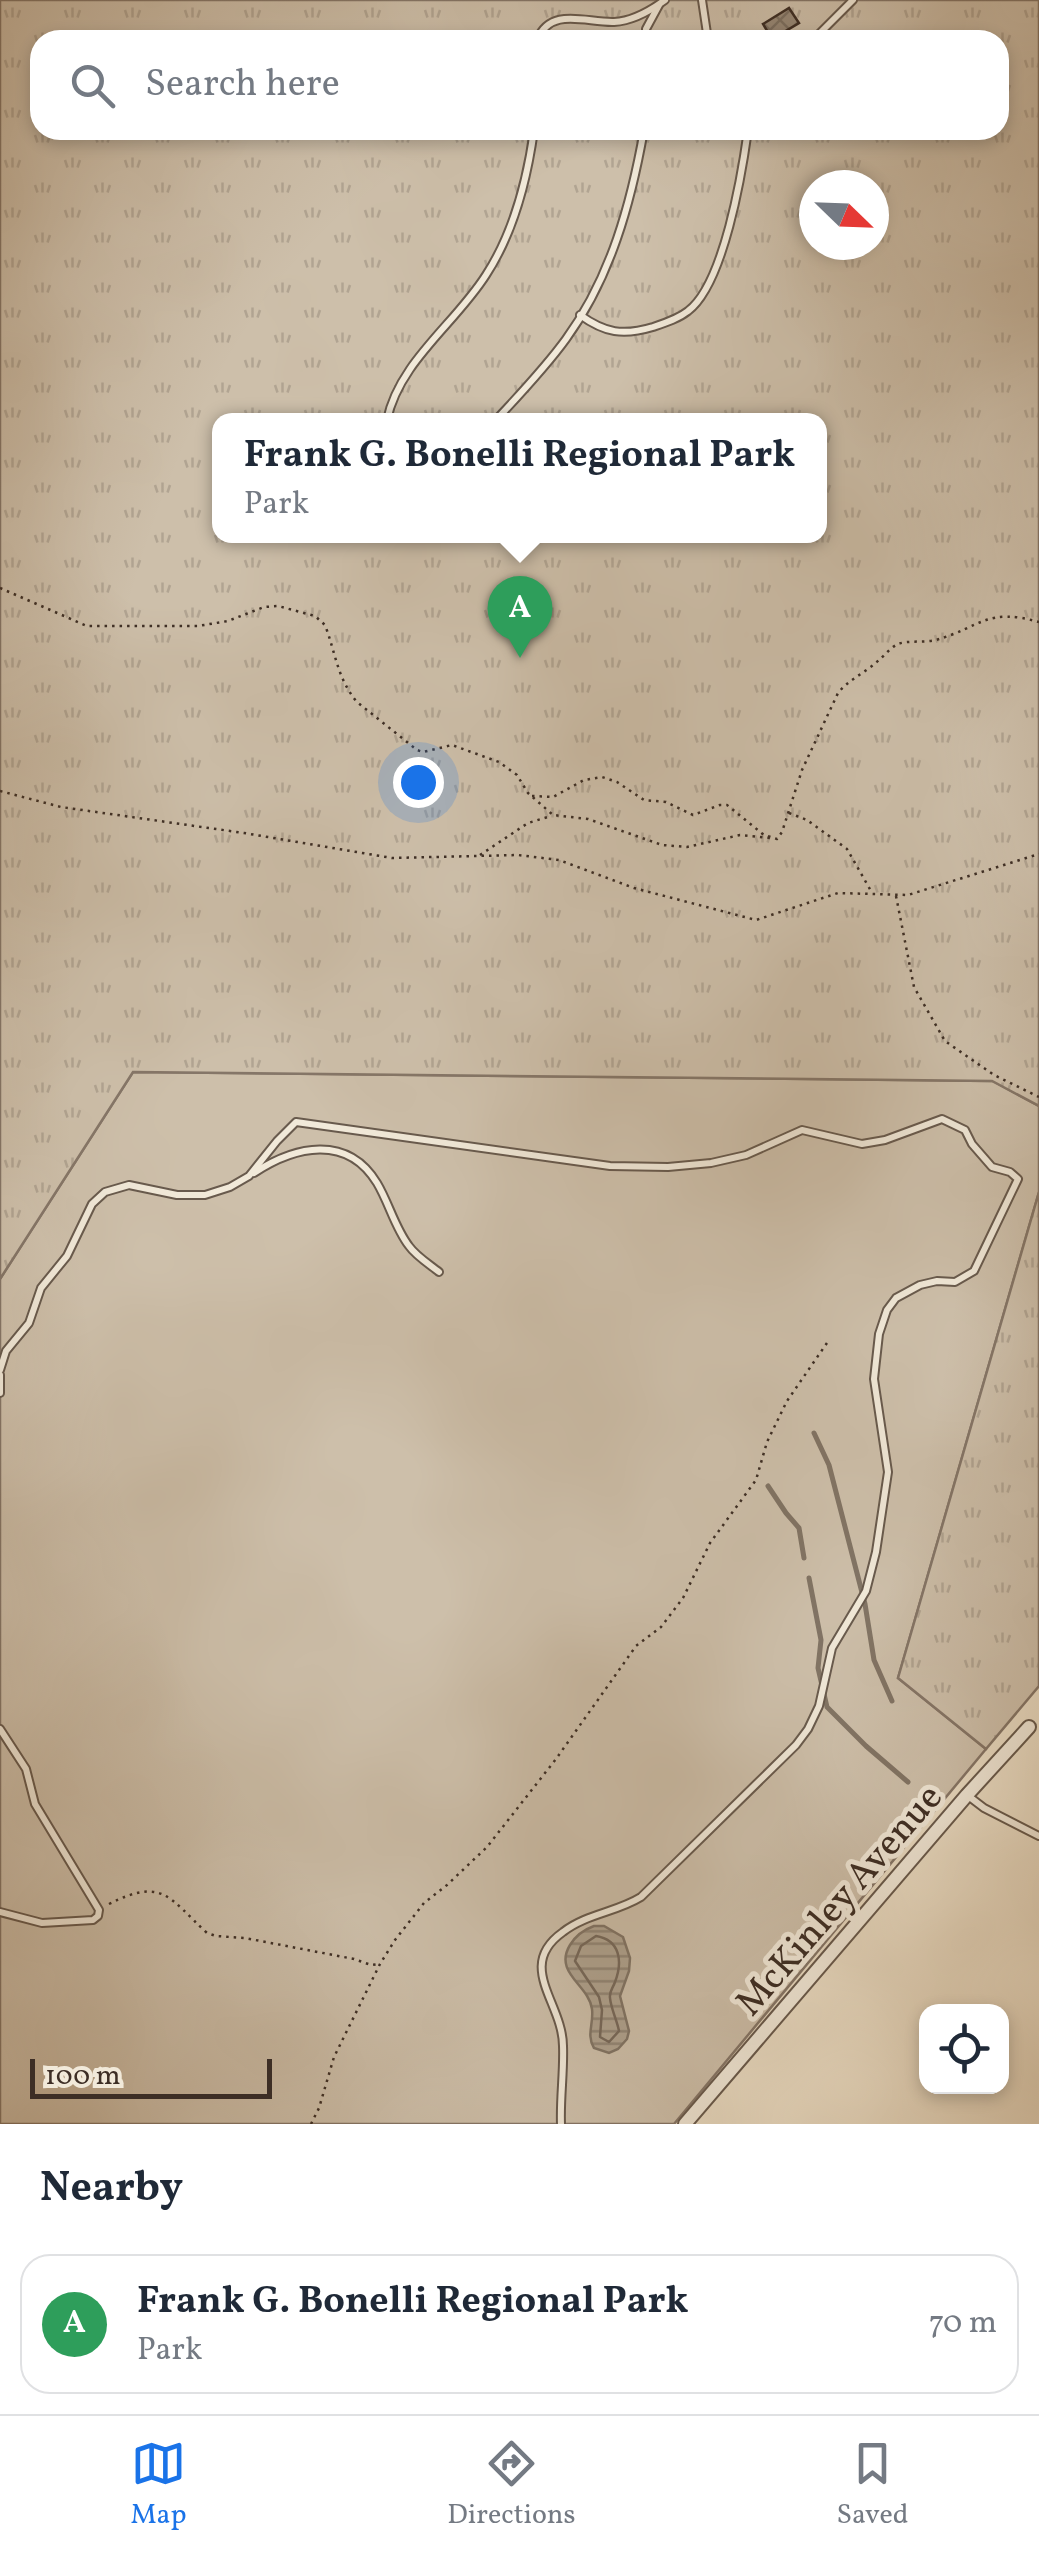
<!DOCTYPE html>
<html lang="en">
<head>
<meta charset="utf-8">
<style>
	body { margin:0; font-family:Vollkorn,serif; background:#f6f6f7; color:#1f2937 }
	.controls { position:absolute; right:30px; bottom:30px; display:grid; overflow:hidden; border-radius:20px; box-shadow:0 5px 15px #0003 }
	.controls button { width:90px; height:90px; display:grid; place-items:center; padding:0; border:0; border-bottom:2px solid #e0e1e3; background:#fff; color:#1f2937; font:50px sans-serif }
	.compass { position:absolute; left:799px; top:170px; width:90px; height:90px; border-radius:50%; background:#fff; box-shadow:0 5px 15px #0003; rotate:113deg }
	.scale { position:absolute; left:30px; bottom:25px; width:242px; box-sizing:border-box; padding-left:10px; border:5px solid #3d2e25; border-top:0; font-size:28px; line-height:35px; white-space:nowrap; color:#3d2e25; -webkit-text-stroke:8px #f1e9d9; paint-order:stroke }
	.you { position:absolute; left:418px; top:782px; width:35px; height:35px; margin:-25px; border:8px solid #fff; border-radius:50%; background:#1a73e8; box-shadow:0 0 0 15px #1a73e833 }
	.badge { display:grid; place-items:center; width:65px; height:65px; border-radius:50%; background:#1a73e8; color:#fff; font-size:32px; font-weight:700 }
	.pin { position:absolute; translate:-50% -82px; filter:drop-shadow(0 2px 5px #0008) }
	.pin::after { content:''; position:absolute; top:52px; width:35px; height:30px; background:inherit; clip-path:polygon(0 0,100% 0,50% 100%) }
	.popup { position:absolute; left:212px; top:413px; width:615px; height:130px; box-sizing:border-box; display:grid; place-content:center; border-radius:20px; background:#fff; filter:drop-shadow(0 2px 8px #0005); font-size:32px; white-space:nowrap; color:#747a83 }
	.popup b { font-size:38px; color:#1f2937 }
	.popup::after { content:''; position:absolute; left:50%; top:100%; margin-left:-20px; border:20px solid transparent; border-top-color:#fff }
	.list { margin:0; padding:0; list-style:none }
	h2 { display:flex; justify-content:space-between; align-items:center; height:130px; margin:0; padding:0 40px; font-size:42px }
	h2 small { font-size:32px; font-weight:400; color:#747a83 }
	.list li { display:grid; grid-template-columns:65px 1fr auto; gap:30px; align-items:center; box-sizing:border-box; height:140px; margin:0 20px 20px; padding:0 20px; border:2px solid #e0e1e3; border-radius:30px }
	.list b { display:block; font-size:38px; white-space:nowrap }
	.list p { margin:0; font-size:32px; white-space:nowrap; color:#747a83 }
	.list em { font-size:32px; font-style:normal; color:#747a83 }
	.icon { flex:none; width:55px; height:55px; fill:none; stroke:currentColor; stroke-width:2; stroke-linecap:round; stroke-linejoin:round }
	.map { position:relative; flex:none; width:1039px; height:2124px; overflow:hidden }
	.search { position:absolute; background:#fff; box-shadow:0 5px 15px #0003; left:30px; right:30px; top:30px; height:110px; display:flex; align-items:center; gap:25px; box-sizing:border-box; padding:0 35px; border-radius:30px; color:#747a83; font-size:38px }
	.sheet { height:290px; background:#fff }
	nav { display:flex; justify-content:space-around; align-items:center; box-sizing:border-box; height:140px; border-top:2px solid #e0e1e3; background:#fff; font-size:28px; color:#747a83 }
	nav a { display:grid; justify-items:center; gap:5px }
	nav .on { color:#1a73e8 }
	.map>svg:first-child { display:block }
	.green { fill:#cdbfaa; stroke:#857668; stroke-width:2.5 }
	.park { fill:url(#park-tufts); stroke:#857668; stroke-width:2.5; fill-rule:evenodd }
	.water { fill:url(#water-rules); stroke:#817465; stroke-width:2.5 }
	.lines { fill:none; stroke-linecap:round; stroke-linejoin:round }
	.shore { stroke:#76685a; stroke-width:2.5 }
	.stream { stroke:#817465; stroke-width:5 }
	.building { fill:url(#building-cross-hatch); stroke:#3d2e25; stroke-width:2.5 }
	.service-casing { stroke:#685a4d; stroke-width:10 }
	.minor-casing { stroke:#685a4d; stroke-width:16 }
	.path { stroke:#3d2e25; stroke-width:2.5; stroke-dasharray:2.5 5; stroke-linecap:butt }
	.service { stroke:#f1e9d9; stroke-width:6 }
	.minor { stroke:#f1e9d9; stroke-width:12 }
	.labels { text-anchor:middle; stroke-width:10; stroke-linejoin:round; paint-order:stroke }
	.street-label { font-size:38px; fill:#3d2e25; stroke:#f1e9d9 }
</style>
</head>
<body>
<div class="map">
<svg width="1039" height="2124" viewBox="0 0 1039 2124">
	<defs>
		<pattern id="park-tufts" width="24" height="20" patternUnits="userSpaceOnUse" patternTransform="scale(2.5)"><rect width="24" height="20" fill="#cdbfaa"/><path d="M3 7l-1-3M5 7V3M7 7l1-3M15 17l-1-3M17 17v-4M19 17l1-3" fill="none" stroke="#b1a492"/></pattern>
		<pattern id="water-rules" width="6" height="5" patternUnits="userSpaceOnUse" patternTransform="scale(2.5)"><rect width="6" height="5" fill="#afa28f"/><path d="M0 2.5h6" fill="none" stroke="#908475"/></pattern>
		<pattern id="building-cross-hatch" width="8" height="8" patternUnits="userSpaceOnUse" patternTransform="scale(2.5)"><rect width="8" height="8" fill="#978978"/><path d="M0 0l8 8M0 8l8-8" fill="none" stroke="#7c7062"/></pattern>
	</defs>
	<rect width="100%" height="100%" fill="#eaddc5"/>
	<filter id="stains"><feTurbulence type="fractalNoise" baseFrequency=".002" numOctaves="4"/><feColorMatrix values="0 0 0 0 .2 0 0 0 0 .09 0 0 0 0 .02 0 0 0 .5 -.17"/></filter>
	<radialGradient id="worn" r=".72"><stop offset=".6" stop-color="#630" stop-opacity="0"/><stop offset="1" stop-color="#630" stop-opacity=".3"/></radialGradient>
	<!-- green -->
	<polygon class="green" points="133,1072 993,1081 1039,1106 1039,1192 898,1678 986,1749 674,2124 0,2124 0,1279"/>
	<!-- park -->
	<g class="park">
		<path d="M0 0H1039V1106L992 1081 133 1072 0 1279ZM40 40H999V130H40ZM814 185H874V245H814ZM220 420H820V536H220Z"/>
		<polygon points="1039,1192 1039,1686 986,1749 898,1678"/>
	</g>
	<!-- water -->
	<path class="water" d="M594 1926H604L623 1937 630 1958 629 1971 620 1996 629 2031 627 2039 618 2049 609 2053 594 2048C586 2035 594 2023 592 2009 589 1985 553 1973 570 1945 576 1935 583 1930 594 1926Z"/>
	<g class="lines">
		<!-- shore -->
		<path class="shore" d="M596 1936C620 1940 623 1961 615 1982 613 1988 609 1991 610 1998 611 2009 617 2020 619 2031L609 2042 600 2037 602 2010 599 1997 575 1961 581 1946Z"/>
		<!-- stream -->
		<g class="stream">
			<polyline points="814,1433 829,1465 865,1604 874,1660 892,1701"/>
			<polyline points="768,1486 786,1513 799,1528 804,1558"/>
			<polyline points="809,1578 821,1640 818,1668 827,1707 866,1746 908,1782"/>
		</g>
	</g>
	<!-- building -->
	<polygon class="building" points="789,8 799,23 772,39 763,24"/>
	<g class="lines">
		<defs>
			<g id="service">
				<polyline points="702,0 708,40"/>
				<path d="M537 40C551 6 586 23 614 22 633 21 650 11 665 0"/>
				<polyline points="646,40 646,29 659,5"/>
				<polyline points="813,40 853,0"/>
				<path d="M580 315C605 333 623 336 653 327 665 323 678 319 688 311 724 284 742 173 748 130"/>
				<path d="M387 420C399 362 455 324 486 275 514 232 527 181 534 130"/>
				<path d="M496 420C520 394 545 368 566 339 611 277 631 203 644 130"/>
				<path d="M254 1173C295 1146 347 1134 377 1183 389 1203 395 1228 409 1246 416 1256 429 1264 439 1272"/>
				<path d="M0 1370 6 1351 29 1323 41 1288 67 1256 92 1204 105 1192 129 1185 177 1195H205L230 1187 249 1176 277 1141 296 1122 610 1166 668 1167 711 1163 746 1155 802 1130 862 1144 885 1140 942 1119 965 1130 972 1144 992 1167 1010 1172 1018 1179 974 1271 955 1282 937 1281 920 1285 896 1298 887 1310 879 1334 874 1379 888 1472 876 1552 866 1591 832 1648 819 1706 808 1729 796 1745 641 1897C617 1912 586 1914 563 1932 515 1966 563 2003 563 2046 564 2072 560 2098 561 2124"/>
				<polyline points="0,1375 0,1393"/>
				<polyline points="0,1729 26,1769 35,1804 99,1910 98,1916 93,1920 42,1923 0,1912"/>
				<polyline points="967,1795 984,1808 1039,1836"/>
			</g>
			<polyline id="minor" points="685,2124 967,1795 1029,1727"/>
		</defs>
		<!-- service casing -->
		<use href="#service" class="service-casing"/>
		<!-- minor casing -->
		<use href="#minor" class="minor-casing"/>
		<!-- path -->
		<g class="path">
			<path d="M0 588 87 626H198L228 621 264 607 278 606 315 616 325 625C336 654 337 678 357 702L417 750 423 752 452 745 499 762 517 775 528 793 553 815 588 819 662 845 687 847 740 835 770 838"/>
			<polyline points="0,791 61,807 244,833 392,858 518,855 559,860 634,888 756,920 838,893 908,895 1039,854"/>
			<path d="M532 796 553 797 584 780 602 777 617 782 644 800 666 802 693 815 720 805H727L764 835 777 839 782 832 802 770 838 693C849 679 867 672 880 659 885 655 891 647 898 644 909 640 924 643 936 640 981 627 987 607 1039 622"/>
			<polyline points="789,813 807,820 847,849 871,891"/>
			<polyline points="480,855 528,823 551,816"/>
			<polyline points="896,896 914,987 945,1041 994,1075 1039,1097"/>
			<path d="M109 1904C163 1877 168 1897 207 1933L216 1936 245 1938 354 1959 371 1965 379 1964"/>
			<polyline points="311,2124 319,2108 334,2057 380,1964 395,1940 424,1903 447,1885 487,1847 556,1759 636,1646 661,1627 683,1598 710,1543 756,1480 767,1442 787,1401 829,1340"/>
		</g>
		<!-- service -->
		<use href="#service" class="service"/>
		<!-- minor -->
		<use href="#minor" class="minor"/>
	</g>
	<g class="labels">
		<!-- street labels -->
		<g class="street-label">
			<text transform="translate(838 1899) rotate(-49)" y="13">McKinley Avenue</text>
		</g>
	</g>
	<rect width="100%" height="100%" filter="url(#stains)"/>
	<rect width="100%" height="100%" fill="url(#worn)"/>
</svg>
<div class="controls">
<button><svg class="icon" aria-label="locate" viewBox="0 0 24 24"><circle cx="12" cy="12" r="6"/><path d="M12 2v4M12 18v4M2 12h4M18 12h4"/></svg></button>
</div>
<svg class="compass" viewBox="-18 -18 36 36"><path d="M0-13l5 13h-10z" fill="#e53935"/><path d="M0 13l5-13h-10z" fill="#747a83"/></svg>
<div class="scale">100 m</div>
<div class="you"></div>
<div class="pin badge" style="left:520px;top:658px;background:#2e9e5b">A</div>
<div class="popup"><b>Frank G. Bonelli Regional Park</b>Park</div>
<div class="search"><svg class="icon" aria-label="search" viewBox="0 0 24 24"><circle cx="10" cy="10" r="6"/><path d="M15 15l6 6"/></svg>Search here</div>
</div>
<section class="sheet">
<h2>Nearby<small></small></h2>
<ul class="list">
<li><span class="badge" style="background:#2e9e5b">A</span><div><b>Frank G. Bonelli Regional Park</b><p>Park</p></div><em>70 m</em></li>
</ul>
</section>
<nav>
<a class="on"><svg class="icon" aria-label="map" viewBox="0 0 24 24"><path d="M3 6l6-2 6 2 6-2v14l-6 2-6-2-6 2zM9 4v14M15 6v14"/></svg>Map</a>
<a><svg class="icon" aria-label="directions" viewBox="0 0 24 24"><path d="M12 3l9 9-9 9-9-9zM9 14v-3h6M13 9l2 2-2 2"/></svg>Directions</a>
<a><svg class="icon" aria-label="saved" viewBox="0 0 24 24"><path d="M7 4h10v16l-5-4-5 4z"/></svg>Saved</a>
</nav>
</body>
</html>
